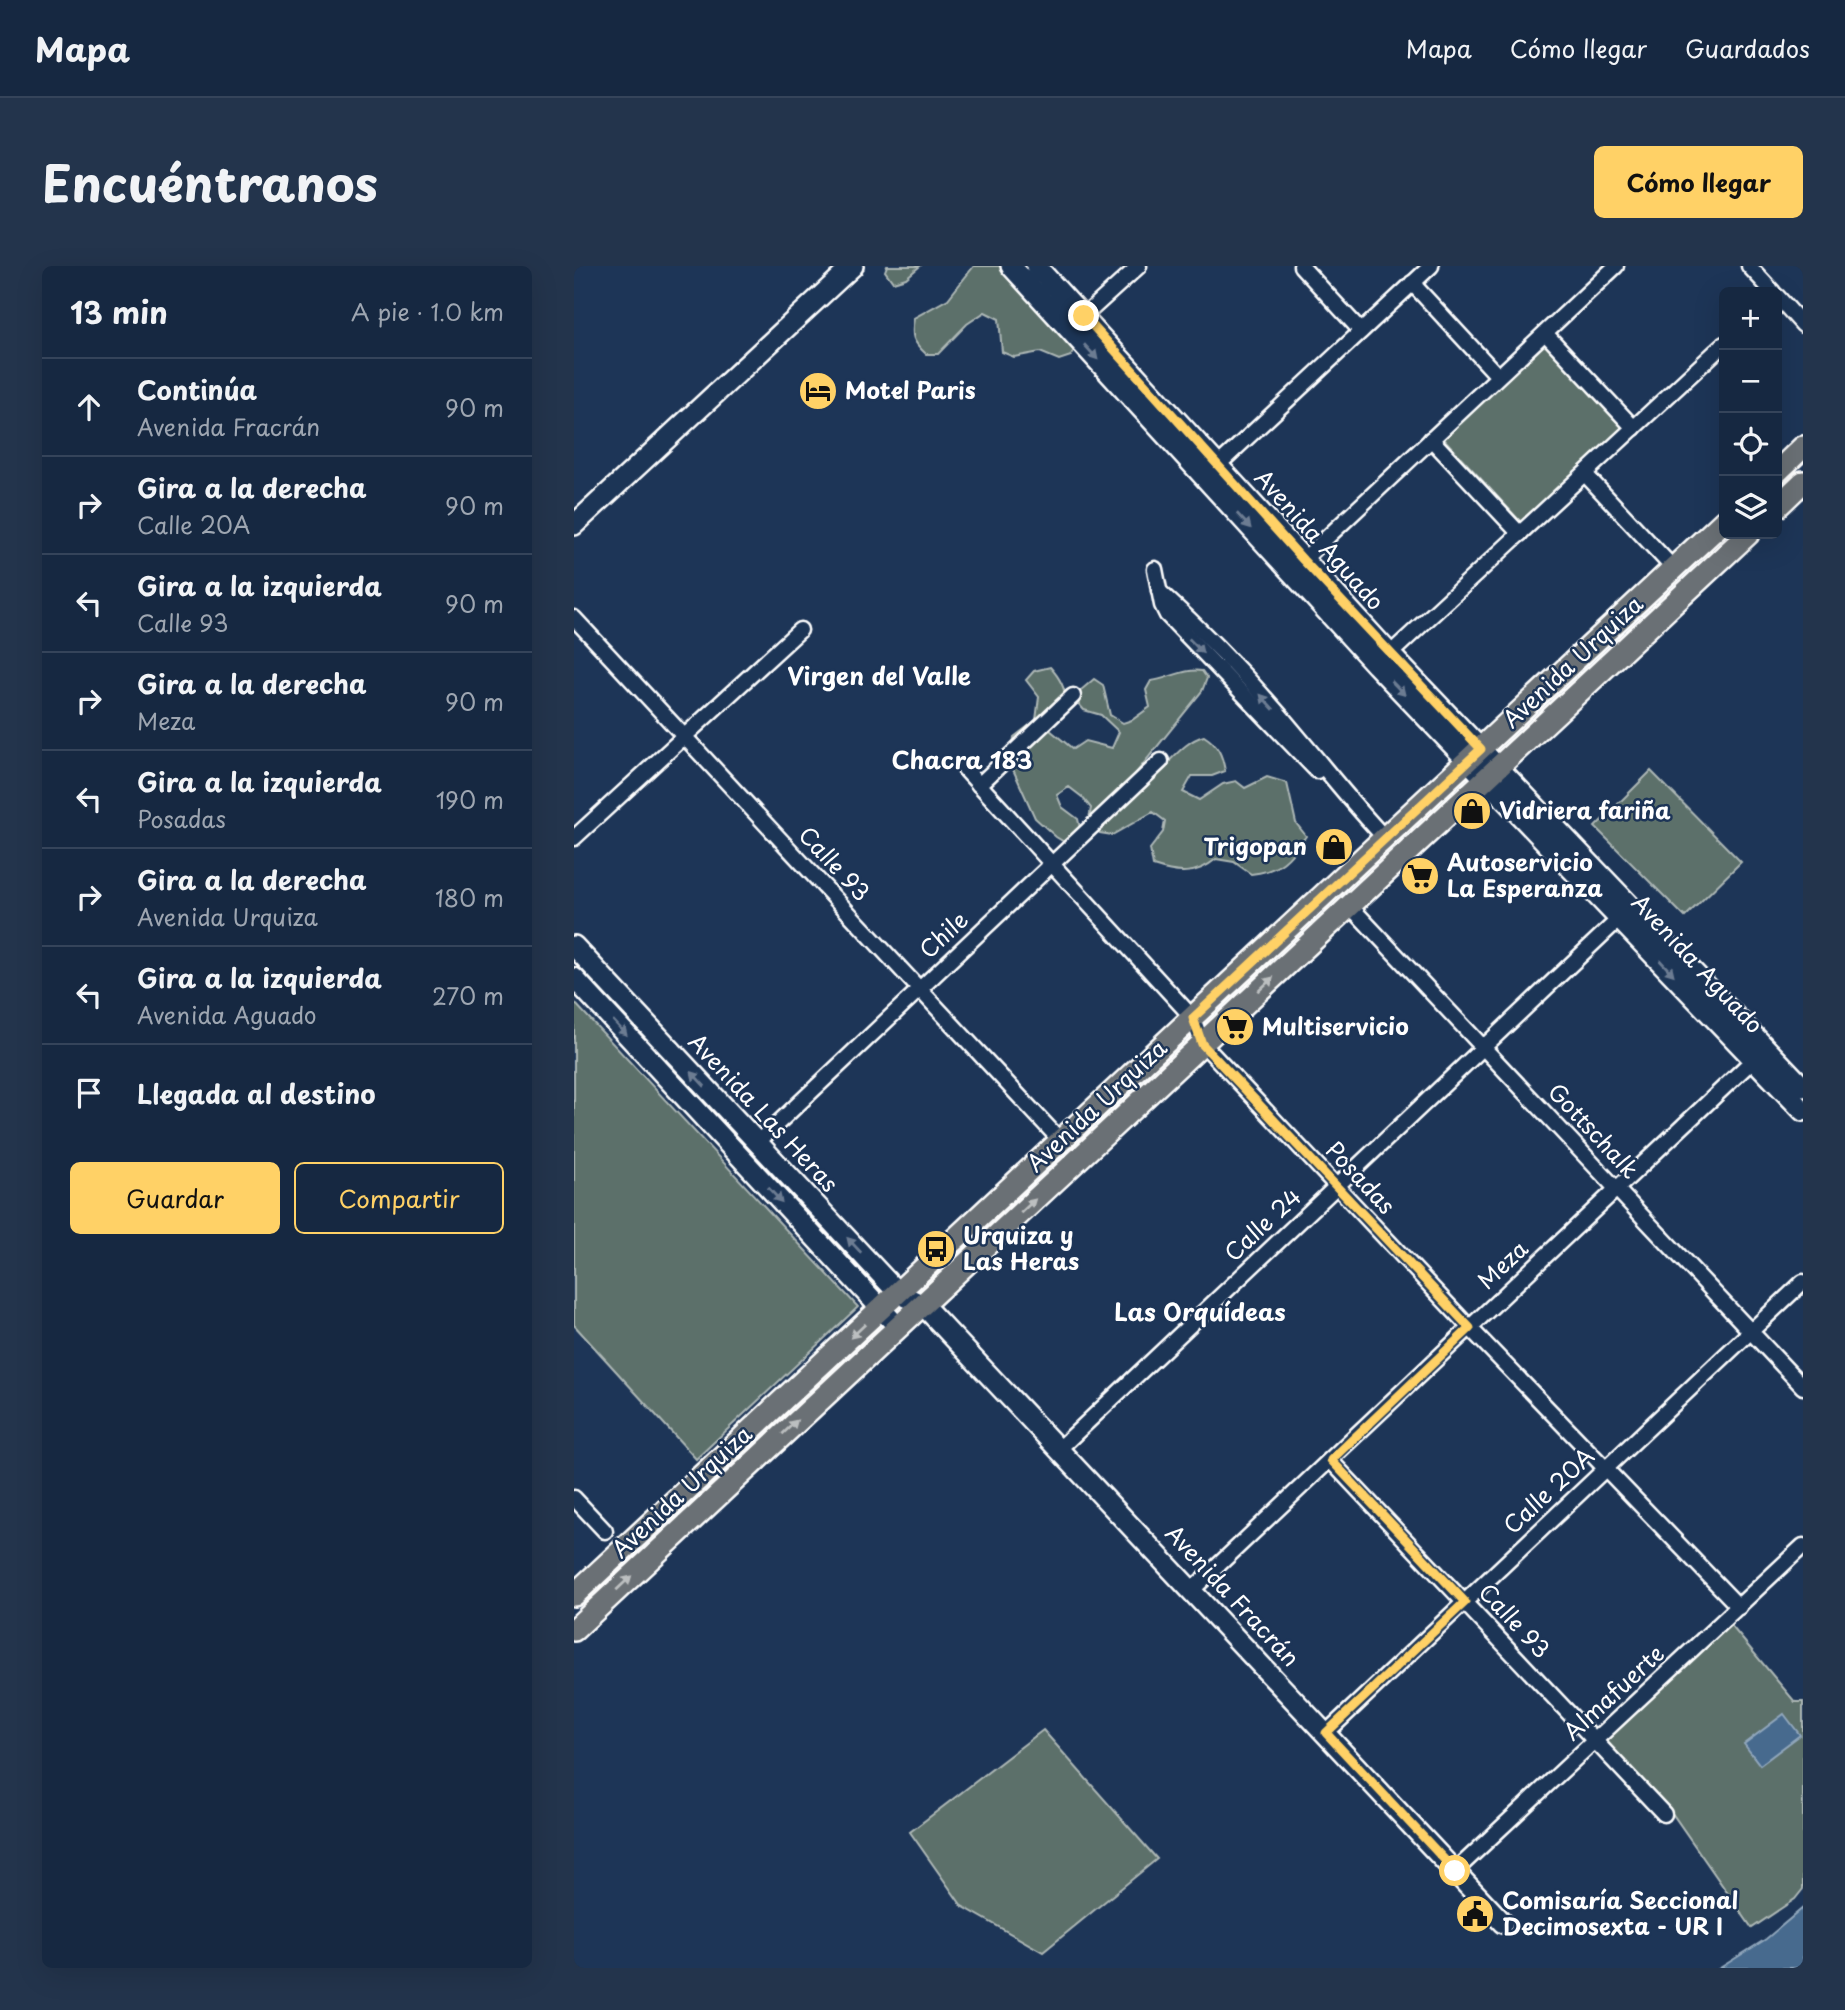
<!DOCTYPE html>
<html lang="es">
<head>
<meta charset="utf-8">
<style>
	body { margin:0; font-family:"Playpen Sans",sans-serif; background:#23344c; color:#f1f3f6 }
	.controls { position:absolute; right:21px; top:21px; display:grid; overflow:hidden; border-radius:10px; box-shadow:0 7px 28px #0002 }
	.controls button { width:63px; height:63px; display:grid; place-items:center; padding:0; border:0; border-bottom:2px solid #35445a; background:#162841; color:#f1f3f6; font:35px sans-serif }
	.stop { position:absolute; width:21px; height:21px; margin:-16px; border:5px solid #ffd166; border-radius:50%; background:#fff }
	.stop.end { background:#ffd166; border-color:#fff; box-shadow:0 2px 7px #0008 }
	.list { margin:0; padding:0; list-style:none }
	h2 { display:flex; justify-content:space-between; align-items:center; height:91px; margin:0; padding:0 28px; font-size:30px }
	h2 small { font-size:23px; font-weight:400; color:#9ea6b1 }
	.list li { display:grid; grid-template-columns:46px 1fr auto; gap:21px; align-items:center; box-sizing:border-box; height:98px; padding:0 28px; border-top:2px solid #35445a }
	.list b { display:block; font-size:26px; white-space:nowrap }
	.list p { margin:0; font-size:23px; white-space:nowrap; color:#9ea6b1 }
	.list em { font-size:23px; font-style:normal; color:#9ea6b1 }
	.actions { display:flex; gap:14px; padding:21px 28px }
	.actions a { flex:1; padding:16px 0; border:2px solid #ffd166; border-radius:10px; text-align:center; font-size:24px; color:#ffd166 }
	.actions .main { background:#ffd166; color:#111 }
	.icon { flex:none; width:38px; height:38px; fill:none; stroke:currentColor; stroke-width:2; stroke-linecap:round; stroke-linejoin:round }
	.map { position:relative; flex:none; width:1229px; height:1702px; overflow:hidden; border-radius:10px }
	header { display:flex; align-items:center; gap:42px; box-sizing:border-box; height:98px; padding:0 35px; background:#162841; border-bottom:2px solid #35445a }
	header strong { font-size:33px }
	nav { display:flex; gap:38px; margin-inline-start:auto; font-size:24px }
	.intro { display:flex; align-items:center; justify-content:space-between; box-sizing:border-box; height:168px; padding:0 42px }
	h1 { margin:0; font-size:49px }
	.button { padding:18px 32px; border-radius:10px; background:#ffd166; color:#111; font-size:24px; font-weight:700 }
	main { display:flex; gap:42px; padding:0 42px }
	aside { flex:1; background:#162841; border-radius:10px; box-shadow:0 7px 28px #0002 }
	.map>svg:first-child { display:block }
	.green { fill:#5b6f6b; stroke:#adb7b5; stroke-width:2 }
	.water { fill:#466a8e; stroke:#90a6bb; stroke-width:2 }
	.lines { fill:none; stroke-linecap:round; stroke-linejoin:round }
	.street-casing { stroke:#fff; stroke-width:19 }
	.secondary-casing { stroke:#fff; stroke-width:24 }
	.primary-casing { stroke:#fff; stroke-width:26 }
	.street { stroke:#1d3557; stroke-width:14 }
	.secondary { stroke:#1d3557; stroke-width:19 }
	.primary { stroke:#6b7074; stroke-width:21 }
	.oneway { fill:#6c7c92 }
	.oneway2 { fill:#bcbfc0 }
	.route { stroke:#ffd166; stroke-width:9 }
	.labels { text-anchor:middle; stroke-width:5; stroke-linejoin:round; paint-order:stroke }
	.poi-label { font-size:23px; font-weight:bold; fill:#fff; stroke:#1d3557; text-anchor:start }
	.street-label { font-size:23px; fill:#fff; stroke:#1d3557 }
	.neighbourhood-label { font-size:24px; font-weight:bold; fill:#fff; stroke:#1d3557 }
</style>
</head>
<body>
<header>
<strong>Mapa</strong>
<nav><a>Mapa</a><a>Cómo llegar</a><a>Guardados</a></nav>
</header>
<div class="intro"><h1>Encuéntranos</h1><a class="button">Cómo llegar</a></div>
<main>
<aside>
<h2>13 min<small>A pie · 1.0 km</small></h2>
<ul class="list">
<li><svg class="icon" aria-label="ahead" viewBox="0 0 24 24"><path d="M12 20V5M6 11l6-6 6 6"/></svg><div><b>Continúa</b><p>Avenida Fracrán</p></div><em>90 m</em></li>
<li><svg class="icon" aria-label="right" viewBox="0 0 24 24"><path d="M7 20v-9h11M14 6l5 5-5 5"/></svg><div><b>Gira a la derecha</b><p>Calle 20A</p></div><em>90 m</em></li>
<li><svg class="icon" aria-label="left" viewBox="0 0 24 24"><path d="M17 20v-9H6M10 6l-5 5 5 5"/></svg><div><b>Gira a la izquierda</b><p>Calle 93</p></div><em>90 m</em></li>
<li><svg class="icon" aria-label="right" viewBox="0 0 24 24"><path d="M7 20v-9h11M14 6l5 5-5 5"/></svg><div><b>Gira a la derecha</b><p>Meza</p></div><em>90 m</em></li>
<li><svg class="icon" aria-label="left" viewBox="0 0 24 24"><path d="M17 20v-9H6M10 6l-5 5 5 5"/></svg><div><b>Gira a la izquierda</b><p>Posadas</p></div><em>190 m</em></li>
<li><svg class="icon" aria-label="right" viewBox="0 0 24 24"><path d="M7 20v-9h11M14 6l5 5-5 5"/></svg><div><b>Gira a la derecha</b><p>Avenida Urquiza</p></div><em>180 m</em></li>
<li><svg class="icon" aria-label="left" viewBox="0 0 24 24"><path d="M17 20v-9H6M10 6l-5 5 5 5"/></svg><div><b>Gira a la izquierda</b><p>Avenida Aguado</p></div><em>270 m</em></li>
<li><svg class="icon" aria-label="arrive" viewBox="0 0 24 24"><path d="M6 21V4h12l-3 4 3 4H6"/></svg><div><b>Llegada al destino</b></div></li>
</ul>
<div class="actions"><a class="main">Guardar</a><a>Compartir</a></div>
</aside>
<div class="map">
<svg width="1229" height="1702" viewBox="0 0 1229 1702">
	<rect width="100%" height="100%" fill="#1d3557"/>
	<filter id="ink" filterUnits="userSpaceOnUse"><feTurbulence type="fractalNoise" baseFrequency=".0143" numOctaves="2"/><feDisplacementMap in="SourceGraphic" scale="14" xChannelSelector="R" yChannelSelector="G"/><feConvolveMatrix kernelMatrix="1 2 1 2 8 2 1 2 1" color-interpolation-filters="sRGB"/></filter>
	<g filter="url(#ink)">
		<!-- green -->
		<g class="green">
			<polygon points="313,0 346,0 332,12 319,16 311,5"/>
			<path d="M400 0H441L505 73 497 90 485 94 466 86 440 91 428 86 425 53 411 46 393 58 364 88H352C338 75 337 70 340 52L374 33Z"/>
			<polygon points="971,77 1049,161 947,256 869,172"/>
			<path d="M476 401C486 412 491 422 493 437L476 464 499 483 511 475 538 482 545 466 527 449 510 444 502 435 507 424 520 413 529 419 536 449 549 457 558 454 576 441 572 424 577 415C594 413 611 402 628 405L633 412 628 425 562 507 579 509C597 497 608 476 630 470 644 479 648 488 651 505L638 510H618L609 526 625 534 649 518 662 515 671 522 693 511 713 517 722 557 732 570C716 593 706 605 677 608L660 596 642 593C622 610 603 608 579 600L576 583 589 566 591 555 579 546 538 569 526 567 514 558 517 542 508 531 495 521 483 529 488 541 504 553 508 571 497 580 482 571 461 552 437 499 440 471 462 454 465 431 452 414 460 405Z"/>
			<polygon points="1077,505 1167,596 1111,651 1021,561"/>
			<polygon points="0,736 284,1041 122,1193 0,1059"/>
			<polygon points="1154,1356 1221,1436 1229,1436 1229,1623 1221,1633 1178,1662 1100,1550 1028,1473"/>
			<polygon points="469,1464 583,1593 469,1686 388,1640 336,1566"/>
		</g>
		<!-- water -->
		<g class="water">
			<polygon points="1210,1448 1226,1469 1186,1499 1170,1478"/>
			<polygon points="1229,1642 1229,1702 1146,1702 1192,1673"/>
		</g>
		<g class="lines">
			<defs>
				<g id="street">
					<polyline points="727,0 787,65"/>
					<polyline points="1175,0 1199,26"/>
					<polyline points="838,17 924,110"/>
					<polyline points="1203,30 1229,59"/>
					<polyline points="510,50 565,0"/>
					<polyline points="971,67 1060,162"/>
					<polyline points="857,173 946,268"/>
					<polyline points="644,199 857,0"/>
					<polyline points="1011,208 1100,303"/>
					<polyline points="729,294 1042,0"/>
					<polyline points="581,303 588,339 593,349 743,505"/>
					<path d="M585 325C636 371 688 426 732 480 758 511 783 543 812 573"/>
					<polyline points="0,352 486,874"/>
					<polyline points="816,388 1150,78"/>
					<polyline points="390,502 619,752 628,777 896,1062 1165,1341"/>
					<polyline points="405,519 499,430"/>
					<polyline points="0,572 226,364"/>
					<polyline points="776,640 1229,1121"/>
					<polyline points="184,876 587,495"/>
					<polyline points="485,1183 1046,652"/>
					<polyline points="756,1194 1090,1548"/>
					<polyline points="0,1232 31,1265"/>
					<polyline points="618,1324 1180,793"/>
					<polyline points="752,1467 1229,1016"/>
					<polyline points="881,1605 1229,1280"/>
				</g>
				<g id="secondary">
					<polyline points="437,0 802,399 1229,845"/>
					<polyline points="462,0 816,388 1229,821"/>
					<polyline points="0,259 279,0"/>
					<polyline points="0,680 324,1027 349,1039 929,1657"/>
					<polyline points="0,712 324,1061"/>
				</g>
				<g id="primary">
					<polyline points="1203,206 1229,181"/>
					<polyline points="1203,241 1229,216"/>
					<polyline points="0,1329 1150,255"/>
					<polyline points="0,1364 1174,268"/>
				</g>
			</defs>
			<!-- street casing -->
			<use href="#street" class="street-casing"/>
			<!-- secondary casing -->
			<use href="#secondary" class="secondary-casing"/>
			<!-- primary casing -->
			<use href="#primary" class="primary-casing"/>
			<!-- street -->
			<use href="#street" class="street"/>
			<!-- secondary -->
			<use href="#secondary" class="secondary"/>
			<!-- primary -->
			<use href="#primary" class="primary"/>
		</g>
		<!-- one-way arrows -->
		<defs><path id="oneway-solid" d="M-6-.8H1V-3.2L6.5 0L1 3.2V.8H-6Z" transform="scale(1.75)"/></defs>
		<g class="oneway">
			<use href="#oneway-solid" transform="translate(517 86) rotate(48)"/>
			<use href="#oneway-solid" transform="translate(670 255) rotate(47)"/>
			<use href="#oneway-solid" transform="translate(622 380) rotate(46)"/>
			<use href="#oneway-solid" transform="translate(824 422) rotate(46)"/>
			<use href="#oneway-solid" transform="translate(693 436) rotate(-132)"/>
			<use href="#oneway-solid" transform="translate(1093 702) rotate(47)"/>
			<use href="#oneway-solid" transform="translate(46 762) rotate(47)"/>
			<use href="#oneway-solid" transform="translate(124 813) rotate(-133)"/>
			<use href="#oneway-solid" transform="translate(201 929) rotate(47)"/>
			<use href="#oneway-solid" transform="translate(280 979) rotate(-133)"/>
		</g>
		<g class="oneway2">
			<use href="#oneway-solid" transform="translate(692 718) rotate(-43)"/>
			<use href="#oneway-solid" transform="translate(454 940) rotate(-43)"/>
			<use href="#oneway-solid" transform="translate(284 1065) rotate(137)"/>
			<use href="#oneway-solid" transform="translate(216 1161) rotate(-43)"/>
			<use href="#oneway-solid" transform="translate(50 1317) rotate(-43)"/>
		</g>
	</g>
	<g class="lines" filter="url(#ink)">
		<!-- route -->
		<polyline class="route" points="510,50 729,294 907,483 619,752 628,778 896,1062 757,1194 891,1336 752,1467 881,1605"/>
	</g>
	<!-- icons -->
	<defs>
		<symbol id="hotel-disc" viewBox="-11 -11 22 22"><circle r="9.5" fill="#ffd166" stroke="#1d3557"/><path d="M-6-4.5h1.5V1H6V5H4.5V3h-9V5H-6ZM-4 0a1.8 1.8 0 1 1 3.6 0ZM.5 0V-2.5h3Q6-2.5 6 0Z" fill="#111"/></symbol>
		<symbol id="shop-disc" viewBox="-11 -11 22 22"><circle r="9.5" fill="#ffd166" stroke="#1d3557"/><path d="M-5-2.5h2.3a2.7 3.5 0 0 1 5.4 0H5L5.5 6h-11ZM-1.5-2.5h3a1.5 2.3 0 0 0-3 0Z" fill="#111"/></symbol>
		<symbol id="supermarket-disc" viewBox="-11 -11 22 22"><circle r="9.5" fill="#ffd166" stroke="#1d3557"/><path d="M-6-5.5h2.5l.6 2H6L4.5 2H-2.5L-4.4-4H-6ZM-1.5 3.2a1.3 1.3 0 1 0 .1 0ZM3 3.2a1.3 1.3 0 1 0 .1 0Z" fill="#111"/></symbol>
		<symbol id="bus-disc" viewBox="-11 -11 22 22"><circle r="9.5" fill="#ffd166" stroke="#1d3557"/><path d="M-5-6H5V4H4V6H2V4H-2V6H-4V4H-5ZM-3.5-4V0h7V-4ZM-3.5 1.2v1.5H-2V1.2ZM2 1.2v1.5H3.5V1.2Z" fill="#111"/></symbol>
		<symbol id="civic-disc" viewBox="-11 -11 22 22"><circle r="9.5" fill="#ffd166" stroke="#1d3557"/><path d="M-.6-6.5H3V-4.5H.6V-3L4-1V1h2V6H-6V1h2V-1L-.6-3ZM-1.2 2.5V6h2.4V2.5Z" fill="#111"/></symbol>
	</defs>
	<g fill-rule="evenodd">
		<use href="#hotel-disc" x="222" y="103" width="44" height="44"/>
		<use href="#shop-disc" x="876" y="523" width="44" height="44"/>
		<use href="#shop-disc" x="738" y="559" width="44" height="44"/>
		<use href="#supermarket-disc" x="824" y="588" width="44" height="44"/>
		<use href="#supermarket-disc" x="639" y="739" width="44" height="44"/>
		<use href="#bus-disc" x="340" y="961" width="44" height="44"/>
		<use href="#civic-disc" x="879" y="1626" width="44" height="44"/>
	</g>
	<g class="labels">
		<!-- poi labels -->
		<g class="poi-label">
			<text x="271" y="133">Motel Paris</text>
			<text x="925" y="553">Vidriera fariña</text>
			<text x="733" y="589" text-anchor="end">Trigopan</text>
			<text x="873" y="605">Autoservicio<tspan x="873" dy="26">La Esperanza</tspan></text>
			<text x="688" y="769">Multiservicio</text>
			<text x="389" y="978">Urquiza y<tspan x="389" dy="26">Las Heras</tspan></text>
			<text x="928" y="1643">Comisaría Seccional<tspan x="928" dy="26">Decimosexta - UR I</tspan></text>
		</g>
		<!-- street labels -->
		<g class="street-label">
			<text transform="translate(745 274) rotate(48)" y="8">Avenida Aguado</text>
			<text transform="translate(999 396) rotate(-43)" y="8">Avenida Urquiza</text>
			<text transform="translate(260 598) rotate(47)" y="8">Calle 93</text>
			<text transform="translate(370 669) rotate(-43)" y="8">Chile</text>
			<text transform="translate(1123 698) rotate(47)" y="8">Avenida Aguado</text>
			<text transform="translate(523 840) rotate(-43)" y="8">Avenida Urquiza</text>
			<text transform="translate(189 847) rotate(47)" y="8">Avenida Las Heras</text>
			<text transform="translate(1019 865) rotate(47)" y="8">Gottschalk</text>
			<text transform="translate(786 912) rotate(47)" y="8">Posadas</text>
			<text transform="translate(689 959) rotate(-43)" y="8">Calle 24</text>
			<text transform="translate(929 999) rotate(-43)" y="8">Meza</text>
			<text transform="translate(975 1225) rotate(-43)" y="8">Calle 20A</text>
			<text transform="translate(108 1226) rotate(-43)" y="8">Avenida Urquiza</text>
			<text transform="translate(658 1330) rotate(47)" y="8">Avenida Fracrán</text>
			<text transform="translate(940 1355) rotate(47)" y="8">Calle 93</text>
			<text transform="translate(1040 1427) rotate(-43)" y="8">Almafuerte</text>
		</g>
		<!-- neighbourhood labels -->
		<g class="neighbourhood-label">
			<text x="305" y="419">Virgen del Valle</text>
			<text x="388" y="503">Chacra 183</text>
			<text x="626" y="1055">Las Orquídeas</text>
		</g>
	</g>
</svg>
<div class="controls">
<button>+</button>
<button>−</button>
<button><svg class="icon" aria-label="locate" viewBox="0 0 24 24"><circle cx="12" cy="12" r="6"/><path d="M12 2v4M12 18v4M2 12h4M18 12h4"/></svg></button>
<button><svg class="icon" aria-label="layers" viewBox="0 0 24 24"><path d="M12 4l9 5-9 5-9-5zM3 14l9 5 9-5"/></svg></button>
</div>
<div class="stop" style="left:881px;top:1605px"></div>
<div class="stop end" style="left:510px;top:50px"></div>
</div>
</main>
</body>
</html>
